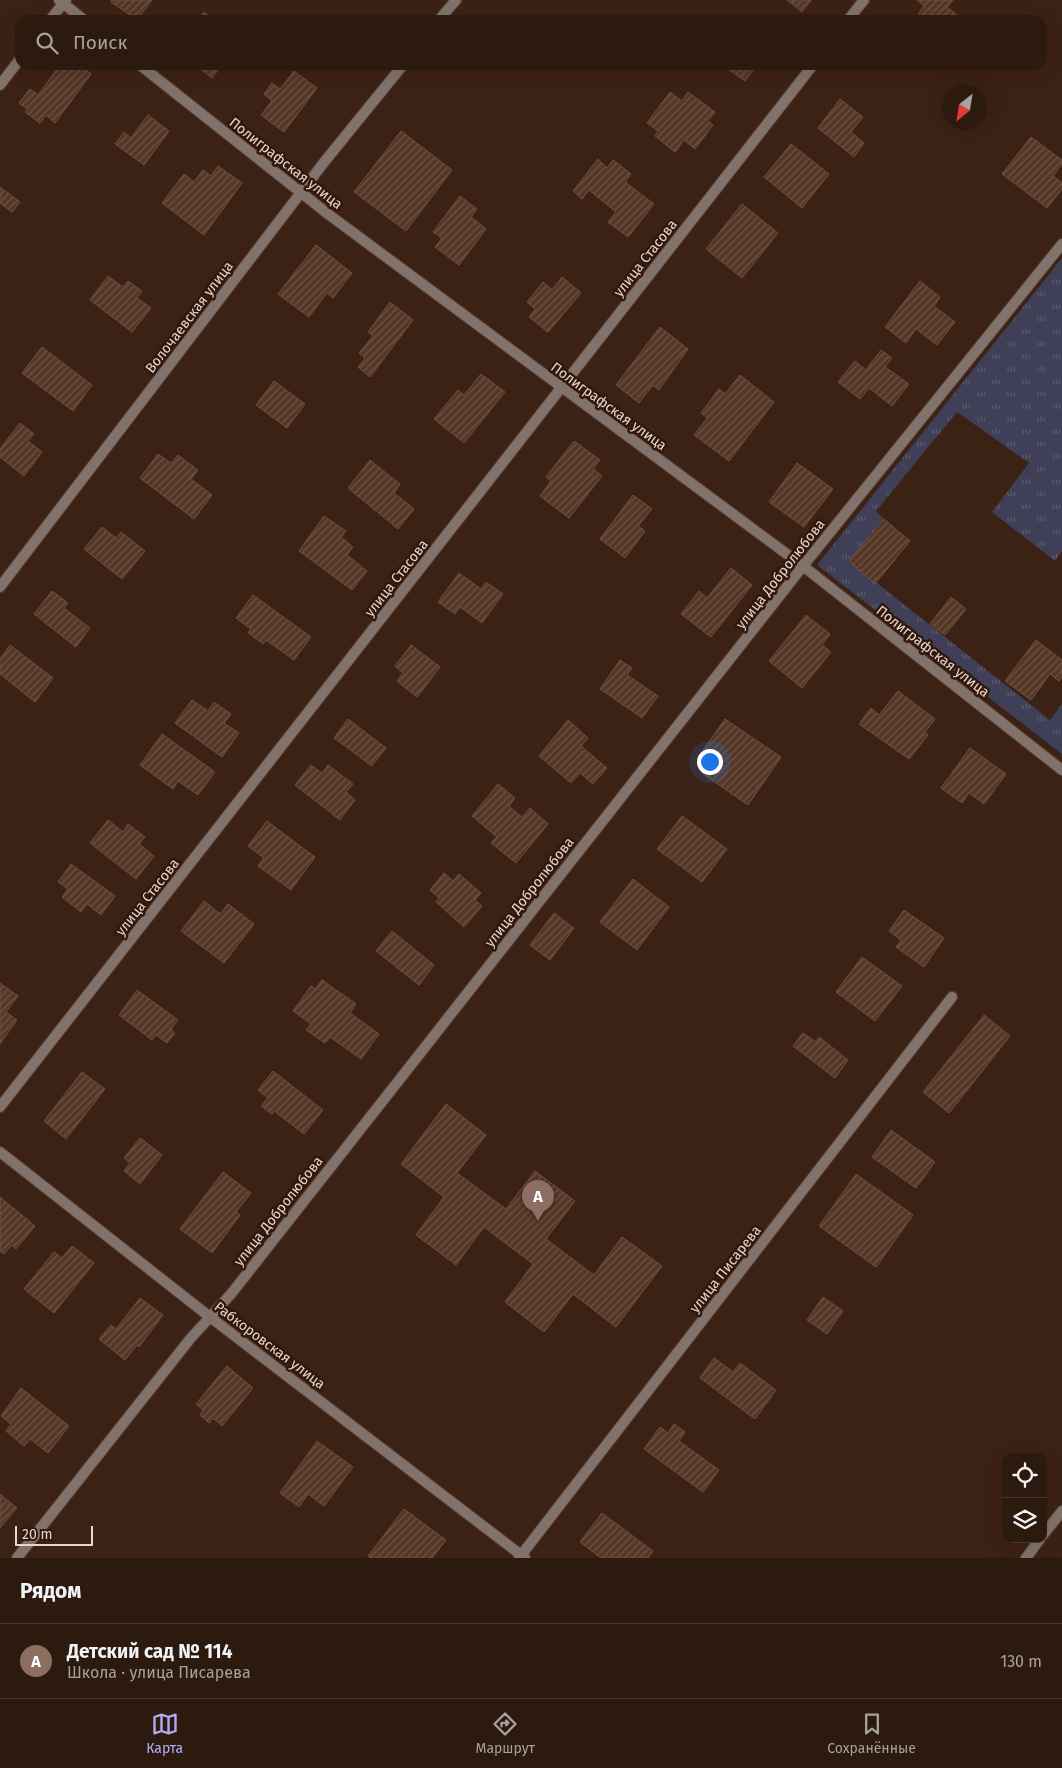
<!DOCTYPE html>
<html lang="ru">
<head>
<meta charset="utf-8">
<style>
	body { margin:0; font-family:"Fira Sans",sans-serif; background:#39271d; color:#f1f3f6 }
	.controls { position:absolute; right:15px; bottom:15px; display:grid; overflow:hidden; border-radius:10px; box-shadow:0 5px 20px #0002 }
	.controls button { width:45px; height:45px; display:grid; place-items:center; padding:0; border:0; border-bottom:1px solid #48382f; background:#2d1a0f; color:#f1f3f6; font:25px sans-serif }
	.compass { position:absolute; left:942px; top:85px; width:45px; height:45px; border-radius:50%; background:#2d1a0f; box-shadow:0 5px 20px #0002; rotate:210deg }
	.scale { position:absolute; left:15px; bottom:12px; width:78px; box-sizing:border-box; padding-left:5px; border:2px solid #e7d6cd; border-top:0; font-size:14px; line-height:18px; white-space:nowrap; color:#e7d6cd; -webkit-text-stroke:4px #31180a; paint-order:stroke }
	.you { position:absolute; left:709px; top:761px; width:18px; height:18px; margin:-12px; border:4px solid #fff; border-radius:50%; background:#1a73e8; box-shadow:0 0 0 8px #1a73e833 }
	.badge { display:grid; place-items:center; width:32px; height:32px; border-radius:50%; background:#b1adfa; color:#fff; font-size:16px; font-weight:700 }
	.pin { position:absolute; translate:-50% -41px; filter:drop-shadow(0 1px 2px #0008) }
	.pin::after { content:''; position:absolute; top:26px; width:18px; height:15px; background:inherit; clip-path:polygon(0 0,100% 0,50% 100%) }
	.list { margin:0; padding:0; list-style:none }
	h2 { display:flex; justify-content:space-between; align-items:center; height:65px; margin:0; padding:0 20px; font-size:21px }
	h2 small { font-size:16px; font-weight:400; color:#a7a19e }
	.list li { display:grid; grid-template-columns:32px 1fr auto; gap:15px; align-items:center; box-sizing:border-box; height:75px; padding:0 20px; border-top:1px solid #48382f }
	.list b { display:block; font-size:19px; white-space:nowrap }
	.list p { margin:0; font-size:16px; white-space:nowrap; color:#a7a19e }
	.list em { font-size:16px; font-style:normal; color:#a7a19e }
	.icon { flex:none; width:28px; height:28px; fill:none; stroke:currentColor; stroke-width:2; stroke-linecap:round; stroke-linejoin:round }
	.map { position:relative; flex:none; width:1062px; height:1558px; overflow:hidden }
	.search { position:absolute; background:#2d1a0f; box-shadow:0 5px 20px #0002; left:15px; right:15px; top:15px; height:55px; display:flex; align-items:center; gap:12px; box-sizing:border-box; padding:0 18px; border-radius:15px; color:#a7a19e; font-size:19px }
	.sheet { height:140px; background:#2d1a0f }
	nav { display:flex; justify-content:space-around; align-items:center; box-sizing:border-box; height:70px; border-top:1px solid #48382f; background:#2d1a0f; font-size:14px; color:#a7a19e }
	nav a { display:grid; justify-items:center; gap:2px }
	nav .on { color:#b1adfa }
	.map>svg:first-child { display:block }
	.grass { fill:url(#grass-tufts) }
	.building { fill:url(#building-hatch); stroke:#6d4f40 }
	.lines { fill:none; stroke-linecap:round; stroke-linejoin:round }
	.minor-casing { stroke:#573f32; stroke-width:12 }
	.tertiary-casing { stroke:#573f32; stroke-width:12 }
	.minor { stroke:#81736c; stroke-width:10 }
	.tertiary { stroke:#81736c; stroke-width:10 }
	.labels { text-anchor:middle; stroke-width:5; stroke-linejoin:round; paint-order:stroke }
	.street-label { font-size:14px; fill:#e7d6cd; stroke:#31180a }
</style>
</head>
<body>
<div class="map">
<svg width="1062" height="1558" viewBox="0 0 1062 1558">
	<defs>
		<pattern id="grass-tufts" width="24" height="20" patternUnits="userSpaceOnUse" patternTransform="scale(1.25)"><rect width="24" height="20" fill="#3f3f57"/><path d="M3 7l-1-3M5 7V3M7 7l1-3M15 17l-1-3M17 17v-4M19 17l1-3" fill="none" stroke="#5b5a6e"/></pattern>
		<pattern id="building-hatch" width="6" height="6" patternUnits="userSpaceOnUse" patternTransform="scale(1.25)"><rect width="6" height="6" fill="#563726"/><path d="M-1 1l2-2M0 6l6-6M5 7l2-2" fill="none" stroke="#6e5344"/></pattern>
	</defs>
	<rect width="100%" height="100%" fill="#3c2214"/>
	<!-- grass -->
	<polygon class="grass" points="1062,258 1062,551 1055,561 992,512 1029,463 957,412 876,511 884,519 849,561 1050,720 1062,704 1062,754 817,565"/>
	<!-- building -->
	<g class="building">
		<polygon points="112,0 152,0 137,20 111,2"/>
		<polygon points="787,0 811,0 802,12"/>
		<polygon points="917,0 953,0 947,7 961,18 960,20 926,20 918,14 924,6"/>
		<polygon points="204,12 214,20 198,20"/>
		<polygon points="60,65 79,65 91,74 55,123 46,115 40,123 25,112 27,109 19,103 30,89 38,95"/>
		<polygon points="195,65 222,65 212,78"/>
		<polygon points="722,65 757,65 745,81"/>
		<polygon points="294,71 317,88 284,132 261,115 272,101 264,94 272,83 280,89"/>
		<polygon points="670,92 682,101 688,92 715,112 708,121 713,125 695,149 684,140 675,152 655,136 658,131 647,123"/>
		<polygon points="840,99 863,117 851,132 864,143 854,157 818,128"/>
		<polygon points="148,115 169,131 144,165 115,144 124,132 131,138"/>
		<polygon points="401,131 452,170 406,231 354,192"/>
		<polygon points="1031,137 1062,160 1062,164 1053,176 1062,183 1062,189 1047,208 1002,174"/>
		<polygon points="791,144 829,174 802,208 764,177"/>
		<polygon points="598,159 607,168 613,160 631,174 625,182 654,204 628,237 608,222 616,212 589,190 582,199 573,191"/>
		<polygon points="218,166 242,183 204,235 162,203 184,174 194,182 203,170 211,176"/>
		<polygon points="0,187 20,202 12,212 0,203"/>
		<polygon points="460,196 477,209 471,217 486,229 459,265 435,247 442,238 433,232"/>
		<polygon points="742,204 778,233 742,278 706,249"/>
		<polygon points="316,245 352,273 333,298 327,293 309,317 278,294"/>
		<polygon points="108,276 123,287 128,281 142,291 137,298 151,308 132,332 90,300"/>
		<polygon points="562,277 581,293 548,332 529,317 535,309 527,302 543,282 552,290"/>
		<polygon points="920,281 940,297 934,306 955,322 937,345 916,329 906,343 885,327"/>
		<polygon points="390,302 413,320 370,377 358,367 365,358 359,353 373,336 368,332"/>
		<polygon points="660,327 688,349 659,390 653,385 639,403 616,385"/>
		<polygon points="42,347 92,385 73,411 22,373"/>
		<polygon points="881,350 892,358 885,367 909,384 892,406 869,388 860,399 838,382 855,361 866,370"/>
		<polygon points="481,374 505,392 464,443 434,419 458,390 464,395"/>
		<polygon points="740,375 774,402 729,461 694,435 707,418 701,413 719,389 725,394"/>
		<polygon points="274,381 305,404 287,428 256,405"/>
		<polygon points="20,423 34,434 28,441 42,452 24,476 0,457 0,449"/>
		<polygon points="574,441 600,460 593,469 602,476 569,518 540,496 551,481 546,477"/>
		<polygon points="158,454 171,463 178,455 198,470 191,479 212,495 194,519 140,478"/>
		<polygon points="370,460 400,484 394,493 414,509 398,529 348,488"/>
		<polygon points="797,463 833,489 804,527 769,502"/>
		<polygon points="633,495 652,509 638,526 645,531 625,558 600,539"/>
		<polygon points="324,516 346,531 341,537 353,547 347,555 367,571 352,590 299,551"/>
		<polygon points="884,519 910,541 875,584 849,561"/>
		<polygon points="102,527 116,538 121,532 145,551 122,579 84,549"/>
		<polygon points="731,568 752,585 711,637 681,614 699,591 707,598"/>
		<polygon points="459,573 481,589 486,582 503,594 482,623 460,607 455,614 438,602"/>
		<polygon points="52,591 68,603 64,608 90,628 76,647 34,614"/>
		<polygon points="253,595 311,637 294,660 266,640 263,644 248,633 251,629 236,618"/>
		<polygon points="951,597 966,609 945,635 930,624"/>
		<polygon points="806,615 830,634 822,645 831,652 802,688 769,661"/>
		<polygon points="1036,640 1062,660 1062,677 1059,681 1050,674 1031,700 1005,681"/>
		<polygon points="10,645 53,678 35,702 0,674 0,659"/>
		<polygon points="411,645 440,667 417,697 397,681 403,673 395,666"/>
		<polygon points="620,660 632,668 627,675 658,696 642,718 600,689"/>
		<polygon points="898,691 935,719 925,732 928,735 909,759 859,724 871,708 879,715"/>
		<polygon points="192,700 208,711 214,702 231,714 224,723 239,733 222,757 175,723"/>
		<polygon points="348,719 386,748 372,766 334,738"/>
		<polygon points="725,719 781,757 748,805 703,774 713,761 701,753"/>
		<polygon points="568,720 588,738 581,746 607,768 593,784 580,773 571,783 539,756"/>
		<polygon points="162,734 215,772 198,795 178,781 173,789 140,765"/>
		<polygon points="970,748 1006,774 984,804 969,793 962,803 941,788"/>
		<polygon points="311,765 322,773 328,765 353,784 346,792 355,800 340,820 295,785"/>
		<polygon points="498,784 515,798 509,806 522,817 530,808 548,824 516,863 491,843 497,837 472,816"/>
		<polygon points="682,816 727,849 702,882 657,849"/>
		<polygon points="108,820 123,832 128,824 145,837 139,844 154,856 136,879 90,843"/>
		<polygon points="267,821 315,857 291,890 258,866 264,858 248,846"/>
		<polygon points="71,864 115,896 101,915 87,904 81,912 62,897 68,889 58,882"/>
		<polygon points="444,873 453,881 459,874 481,893 475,900 482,906 464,927 436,902 439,898 430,890"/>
		<polygon points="633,879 669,907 637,950 600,922"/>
		<polygon points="204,901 220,914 228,904 254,924 224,963 181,931"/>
		<polygon points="904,910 944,938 924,967 896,947 901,940 889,931"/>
		<polygon points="554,913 574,928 550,960 530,945"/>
		<polygon points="392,931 434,965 419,985 376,951"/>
		<polygon points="862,957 902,986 875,1021 836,992"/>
		<polygon points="322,980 356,1004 350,1013 379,1034 361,1059 330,1037 325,1043 306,1030 311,1024 293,1011 311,986 315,989"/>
		<polygon points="0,983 18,996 6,1012 17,1020 0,1044"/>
		<polygon points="137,990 178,1020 171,1029 175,1033 167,1043 156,1035 152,1040 119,1015"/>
		<polygon points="984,1015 1010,1036 949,1113 923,1092"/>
		<polygon points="803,1033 816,1042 819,1037 848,1060 835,1078 793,1046"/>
		<polygon points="273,1071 323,1110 304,1134 274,1111 272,1114 261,1106 268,1098 258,1090"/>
		<polygon points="82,1072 105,1089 66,1139 44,1121"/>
		<polygon points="446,1104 486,1135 457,1173 506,1209 535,1171 575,1201 546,1239 594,1275 622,1237 662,1266 616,1327 573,1294 544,1332 505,1302 533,1264 484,1227 456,1265 416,1235 444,1197 401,1164"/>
		<polygon points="891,1130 935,1162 916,1188 872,1157"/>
		<polygon points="140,1138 162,1155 140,1184 124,1171 130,1163 124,1158"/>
		<polygon points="223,1172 251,1193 236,1212 240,1215 212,1253 180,1229"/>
		<polygon points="856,1174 913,1215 876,1267 819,1226"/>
		<polygon points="0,1197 35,1226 16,1249 12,1245 4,1254 0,1251"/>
		<polygon points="72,1246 94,1263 54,1313 24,1289 54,1252 62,1258"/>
		<polygon points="823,1297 843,1311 827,1334 807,1320"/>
		<polygon points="140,1298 163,1315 139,1347 137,1345 125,1360 99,1339 111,1325 116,1329"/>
		<polygon points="714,1358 733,1372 740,1363 776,1390 755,1419 700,1378"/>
		<polygon points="227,1366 253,1388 222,1426 213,1418 209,1423 200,1415 203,1410 196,1404"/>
		<polygon points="21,1388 69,1426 48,1453 30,1439 24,1446 6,1431 11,1424 1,1416"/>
		<polygon points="674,1424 685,1432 679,1441 719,1470 703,1492 644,1449 660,1427 668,1433"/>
		<polygon points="317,1441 353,1467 324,1506 308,1494 299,1507 280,1493"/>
		<polygon points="0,1494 17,1508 0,1528"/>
		<polygon points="404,1509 446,1540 432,1558 370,1558 368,1556"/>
		<polygon points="602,1513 653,1551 648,1558 601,1558 580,1542"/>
	</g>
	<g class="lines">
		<defs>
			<g id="minor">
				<polyline points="59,0 84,20"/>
				<polyline points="50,20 66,0"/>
				<polyline points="848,20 864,0"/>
				<polyline points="140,65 328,214 803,566 1062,770"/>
				<polyline points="0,85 20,59"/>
				<polyline points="0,1107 813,65"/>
				<polyline points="0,1152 210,1317 525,1558"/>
				<polyline points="1043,1535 1062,1511"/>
				<polyline points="17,1558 190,1339 231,1294 803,566 1062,244"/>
				<polyline points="519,1558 952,997"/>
				<polyline points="1026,1558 1040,1539"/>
			</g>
			<g id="tertiary">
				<polyline points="439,20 456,0"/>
				<polyline points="0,587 325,161 403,65"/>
			</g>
		</defs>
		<!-- minor casing -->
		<use href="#minor" class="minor-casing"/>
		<!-- tertiary casing -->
		<use href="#tertiary" class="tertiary-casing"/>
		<!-- minor -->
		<use href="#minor" class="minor"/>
		<!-- tertiary -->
		<use href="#tertiary" class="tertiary"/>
	</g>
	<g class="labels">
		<!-- street labels -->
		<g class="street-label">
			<text transform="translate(286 163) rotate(38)" y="5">Полиграфская улица</text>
			<text transform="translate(645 258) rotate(-52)" y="5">улица Стасова</text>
			<text transform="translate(189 317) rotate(-53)" y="5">Волочаевская улица</text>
			<text transform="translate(609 406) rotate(36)" y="5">Полиграфская улица</text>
			<text transform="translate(780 574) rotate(-52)" y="5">улица Добролюбова</text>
			<text transform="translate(396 578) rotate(-52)" y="5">улица Стасова</text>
			<text transform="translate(933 651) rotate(38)" y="5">Полиграфская улица</text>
			<text transform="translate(529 892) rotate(-52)" y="5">улица Добролюбова</text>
			<text transform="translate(147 897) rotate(-52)" y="5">улица Стасова</text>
			<text transform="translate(278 1211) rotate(-52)" y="5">улица Добролюбова</text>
			<text transform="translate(725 1269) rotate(-52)" y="5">улица Писарева</text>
			<text transform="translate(270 1345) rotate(37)" y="5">Рабкоровская улица</text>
		</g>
	</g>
</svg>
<div class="controls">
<button><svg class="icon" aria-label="locate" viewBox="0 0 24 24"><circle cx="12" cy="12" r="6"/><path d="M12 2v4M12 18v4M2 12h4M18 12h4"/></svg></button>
<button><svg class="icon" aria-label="layers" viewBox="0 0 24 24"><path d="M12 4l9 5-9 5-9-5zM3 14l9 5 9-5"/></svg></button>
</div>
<svg class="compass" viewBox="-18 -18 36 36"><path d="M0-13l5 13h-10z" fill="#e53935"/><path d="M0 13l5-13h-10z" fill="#a7a19e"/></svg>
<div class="scale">20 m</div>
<div class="you"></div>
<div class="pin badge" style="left:538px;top:1221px;background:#8d6e63">A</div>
<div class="search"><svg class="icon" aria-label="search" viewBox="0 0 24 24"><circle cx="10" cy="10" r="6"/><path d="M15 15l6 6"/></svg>Поиск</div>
</div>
<section class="sheet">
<h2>Рядом<small></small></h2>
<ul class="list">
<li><span class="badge" style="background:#8d6e63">A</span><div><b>Детский сад № 114</b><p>Школа · улица Писарева</p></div><em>130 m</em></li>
</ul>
</section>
<nav>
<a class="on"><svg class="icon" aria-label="map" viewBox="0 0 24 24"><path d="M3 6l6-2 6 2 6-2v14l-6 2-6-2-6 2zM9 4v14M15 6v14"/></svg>Карта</a>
<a><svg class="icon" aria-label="directions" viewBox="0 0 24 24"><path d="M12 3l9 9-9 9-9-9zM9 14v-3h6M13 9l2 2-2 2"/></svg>Маршрут</a>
<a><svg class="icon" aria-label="saved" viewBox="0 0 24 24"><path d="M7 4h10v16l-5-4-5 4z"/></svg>Сохранённые</a>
</nav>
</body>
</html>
